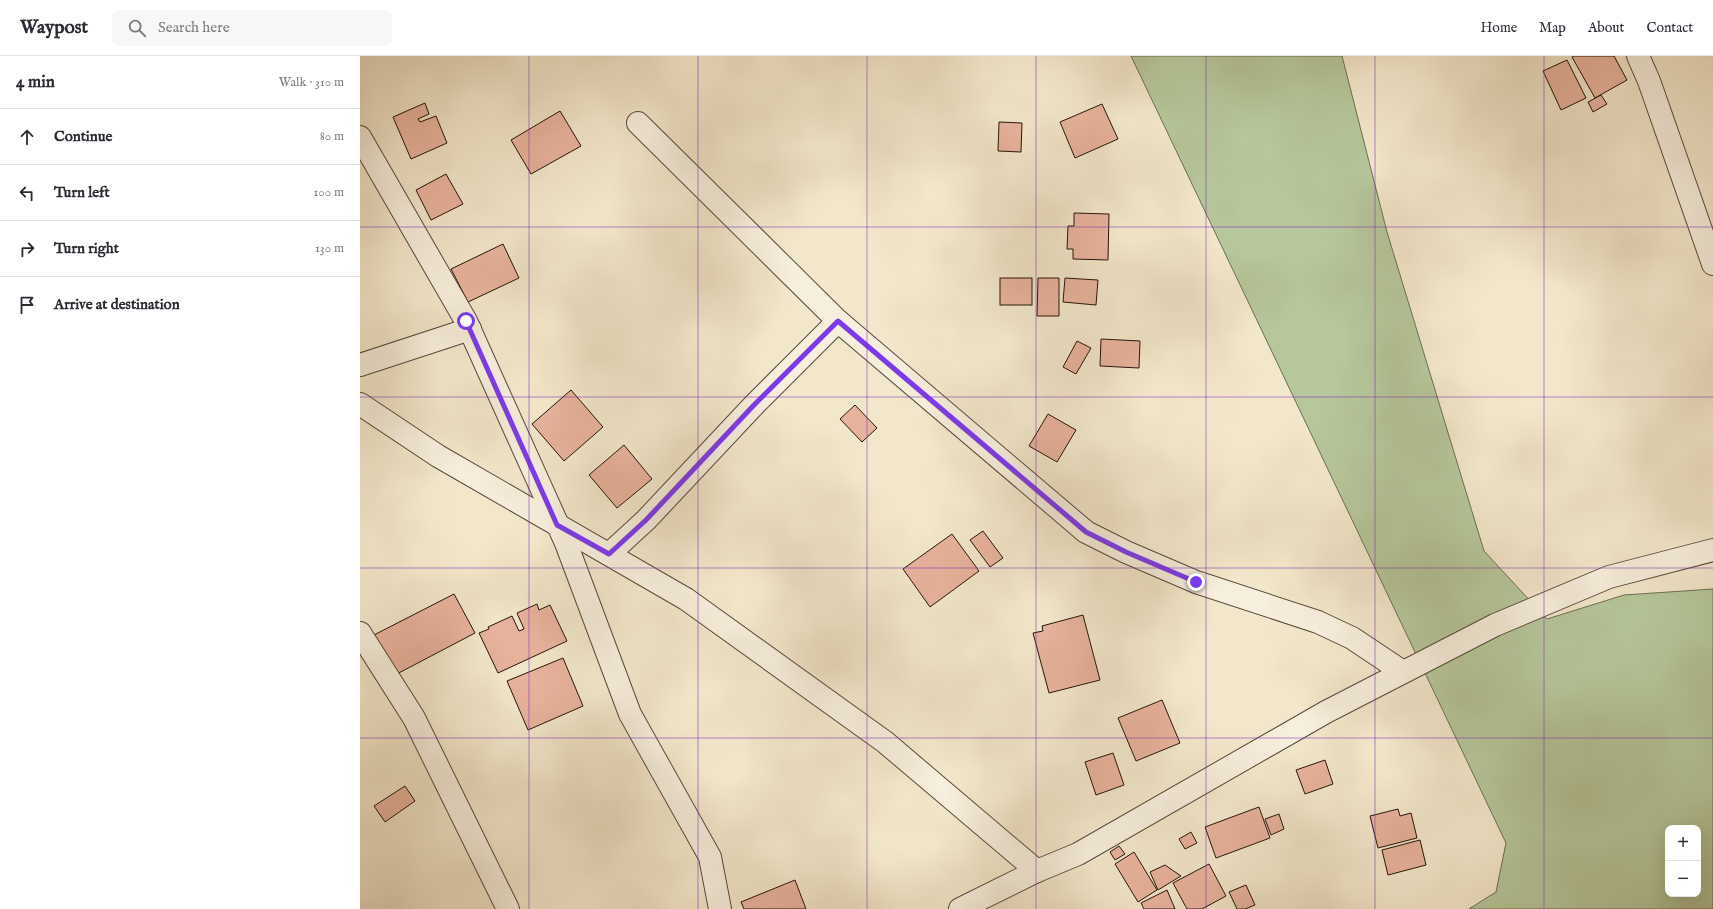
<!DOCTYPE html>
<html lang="en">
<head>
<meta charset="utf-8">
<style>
	body { margin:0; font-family:"IM FELL English",serif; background:#f7f7f7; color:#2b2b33 }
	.controls { position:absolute; right:12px; bottom:12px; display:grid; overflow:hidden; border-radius:8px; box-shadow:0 4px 16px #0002 }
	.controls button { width:36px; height:36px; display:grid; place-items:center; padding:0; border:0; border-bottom:1px solid #e1e1e2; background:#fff; color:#2b2b33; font:20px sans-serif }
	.stop { position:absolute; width:12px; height:12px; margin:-9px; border:3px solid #7c3aed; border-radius:50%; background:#fff }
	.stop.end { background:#7c3aed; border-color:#fff; box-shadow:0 1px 4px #0008 }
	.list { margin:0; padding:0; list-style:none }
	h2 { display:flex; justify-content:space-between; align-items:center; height:52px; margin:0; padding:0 16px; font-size:17px }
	h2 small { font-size:13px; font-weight:400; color:#7c7c81 }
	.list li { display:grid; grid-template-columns:26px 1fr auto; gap:12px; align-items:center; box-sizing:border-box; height:56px; padding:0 16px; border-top:1px solid #e1e1e2 }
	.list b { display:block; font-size:15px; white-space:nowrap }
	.list em { font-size:13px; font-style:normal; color:#7c7c81 }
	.icon { flex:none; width:22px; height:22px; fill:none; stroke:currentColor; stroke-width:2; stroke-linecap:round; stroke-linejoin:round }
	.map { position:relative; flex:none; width:1353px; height:853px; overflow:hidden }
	header { display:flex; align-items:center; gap:24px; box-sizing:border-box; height:56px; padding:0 20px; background:#fff; border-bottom:1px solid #e1e1e2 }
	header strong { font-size:19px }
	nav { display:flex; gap:22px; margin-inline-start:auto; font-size:14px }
	.search { width:280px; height:36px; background:#f7f7f7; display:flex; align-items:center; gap:10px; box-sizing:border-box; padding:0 14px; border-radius:8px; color:#7c7c81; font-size:15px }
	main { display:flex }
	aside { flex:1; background:#fff }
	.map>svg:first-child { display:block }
	.green { fill:#b6c79b; stroke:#6d6e52; fill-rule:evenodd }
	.building { fill:#e8b39d; stroke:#24140a }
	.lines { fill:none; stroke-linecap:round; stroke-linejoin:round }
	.minor-casing { stroke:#58493a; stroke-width:24 }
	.minor { stroke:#f7efdd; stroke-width:22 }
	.route { stroke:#7c3aed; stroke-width:5 }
	.grid { fill:none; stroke:#7b2cbf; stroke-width:1; stroke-opacity:0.55 }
</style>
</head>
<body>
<header>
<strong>Waypost</strong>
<div class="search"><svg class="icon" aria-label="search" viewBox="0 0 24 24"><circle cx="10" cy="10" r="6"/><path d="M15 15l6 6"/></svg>Search here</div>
<nav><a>Home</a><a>Map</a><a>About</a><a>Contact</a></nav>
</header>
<main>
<aside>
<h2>4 min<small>Walk · 310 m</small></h2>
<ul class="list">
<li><svg class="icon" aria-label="ahead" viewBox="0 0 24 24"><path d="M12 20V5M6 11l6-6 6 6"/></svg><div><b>Continue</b></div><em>80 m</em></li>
<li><svg class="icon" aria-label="left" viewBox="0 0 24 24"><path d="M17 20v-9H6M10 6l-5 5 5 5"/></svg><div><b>Turn left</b></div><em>100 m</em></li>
<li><svg class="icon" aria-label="right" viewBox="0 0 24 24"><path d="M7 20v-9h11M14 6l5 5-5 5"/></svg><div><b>Turn right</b></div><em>130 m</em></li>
<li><svg class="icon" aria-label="arrive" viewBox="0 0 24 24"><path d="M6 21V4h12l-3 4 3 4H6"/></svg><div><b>Arrive at destination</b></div></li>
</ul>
</aside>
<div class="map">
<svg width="1353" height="853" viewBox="0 0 1353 853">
	<rect width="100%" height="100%" fill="#f3e7cb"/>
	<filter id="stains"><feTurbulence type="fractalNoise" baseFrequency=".005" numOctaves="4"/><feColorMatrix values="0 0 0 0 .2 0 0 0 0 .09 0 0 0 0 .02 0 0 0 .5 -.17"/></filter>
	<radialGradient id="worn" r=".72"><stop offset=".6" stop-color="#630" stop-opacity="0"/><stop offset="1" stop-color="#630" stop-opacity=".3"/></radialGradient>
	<!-- green -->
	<path class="green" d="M771 0H982L1027 176 1124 495 1187 563 1264 539 1353 533V853H1109L1136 836 1146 787ZM1308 772H1338V838H1308Z"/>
	<!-- building -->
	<g class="building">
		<polygon points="1214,0 1254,0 1267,24 1235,42 1212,1"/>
		<polygon points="1207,4 1226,42 1201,54 1183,15"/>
		<polygon points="1241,39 1247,48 1233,56 1228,46"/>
		<polygon points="65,47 69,58 58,63 60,66 76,60 87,87 51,103 33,61"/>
		<polygon points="742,48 758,83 715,102 700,66"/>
		<polygon points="200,55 221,90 171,118 151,84"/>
		<polygon points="639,66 662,67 661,96 638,95"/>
		<polygon points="86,118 103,148 71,164 56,134"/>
		<polygon points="714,157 749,158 748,204 713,203 713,193 707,193 708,170 714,170"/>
		<polygon points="143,188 159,222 108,246 91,213"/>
		<rect x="640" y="222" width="32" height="27"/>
		<polygon points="678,222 699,222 699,260 677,260"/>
		<polygon points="705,222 738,224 736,249 703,246"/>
		<polygon points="741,283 780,285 779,312 740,310"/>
		<polygon points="717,285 731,292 716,318 703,311"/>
		<polygon points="211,334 243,371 204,405 172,368"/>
		<polygon points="495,349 517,372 502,386 480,363"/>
		<polygon points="688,358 716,374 697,406 669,390"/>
		<polygon points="264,389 292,423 257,452 229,419"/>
		<polygon points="623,475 643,502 630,511 610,484"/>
		<polygon points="592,478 619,515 570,551 543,513"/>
		<polygon points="94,538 115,577 33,620 12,580"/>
		<polygon points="177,548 179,554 190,549 207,585 138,617 119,577 129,573 128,571 152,560 159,575 164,573 157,557"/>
		<polygon points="723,559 740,624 689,637 673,577 683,575 682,570"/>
		<polygon points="203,602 223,650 168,674 147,625"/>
		<polygon points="802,644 820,687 776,705 758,662"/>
		<polygon points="753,697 764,729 736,739 725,706"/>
		<polygon points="965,704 973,728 945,738 936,714"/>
		<polygon points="45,730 55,745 25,766 14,750"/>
		<polygon points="899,751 910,782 856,802 845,771"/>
		<polygon points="1038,753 1040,760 1051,757 1057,782 1018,792 1010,760"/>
		<polygon points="919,758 924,773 911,779 905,763"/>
		<polygon points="831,776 837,787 825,793 819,783"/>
		<polygon points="1060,784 1066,809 1028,819 1022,794"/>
		<polygon points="759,790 765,798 755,804 750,796"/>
		<polygon points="774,796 797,834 778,846 755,808"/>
		<polygon points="849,808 866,840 842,853 827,853 813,827"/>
		<polygon points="805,809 821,820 798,834 790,816"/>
		<polygon points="435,824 446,853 384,853 381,846"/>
		<polygon points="886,829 895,849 885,853 877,853 869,836"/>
		<polygon points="807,834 815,853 784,853 781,847"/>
	</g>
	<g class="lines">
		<defs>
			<g id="minor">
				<polyline points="1278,0 1289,25 1353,208"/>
				<polyline points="278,67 478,265"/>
				<polyline points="0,81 106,265 206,487 270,658 350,801 360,853"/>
				<polyline points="0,309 110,273"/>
				<polyline points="0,348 78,400 326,543 525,686 677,815"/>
				<polyline points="249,498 286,464 394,349 478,265 726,476 766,496 836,526 958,566 992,582 1043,616"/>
				<polyline points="0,577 54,662 148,853"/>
				<polyline points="600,853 677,815 718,798 966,656 1135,569 1249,521 1353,494"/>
			</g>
		</defs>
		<!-- minor casing -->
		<use href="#minor" class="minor-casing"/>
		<!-- minor -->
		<use href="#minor" class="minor"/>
	</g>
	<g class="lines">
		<!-- route -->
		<polyline class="route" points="106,265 197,469 249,498 286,464 394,349 478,265 726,476 766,496 836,526"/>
	</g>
	<!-- grid -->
	<path class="grid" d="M169 0V853M338 0V853M507 0V853M676 0V853M846 0V853M1015 0V853M1184 0V853M0 171H1353M0 341H1353M0 512H1353M0 682H1353"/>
	<rect width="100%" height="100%" filter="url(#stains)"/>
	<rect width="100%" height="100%" fill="url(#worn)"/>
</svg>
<div class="controls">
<button>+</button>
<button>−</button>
</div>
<div class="stop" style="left:106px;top:265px"></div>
<div class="stop end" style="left:836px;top:526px"></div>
</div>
</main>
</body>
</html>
